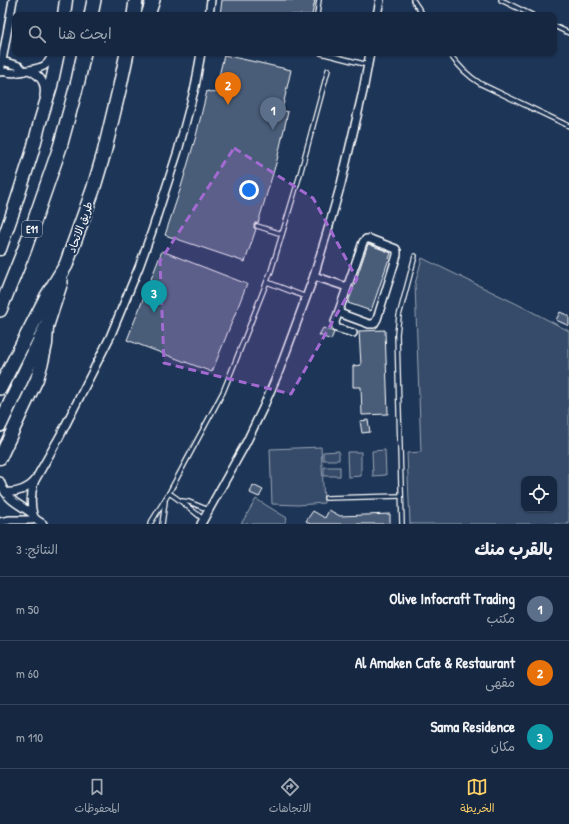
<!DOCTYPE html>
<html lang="ar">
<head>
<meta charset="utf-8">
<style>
	body { margin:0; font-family:"Patrick Hand","Playpen Sans Arabic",sans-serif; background:#1f3048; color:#f1f3f6; direction:rtl }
	.controls { position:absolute; right:12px; bottom:12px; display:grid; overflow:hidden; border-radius:8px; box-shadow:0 1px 3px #0004 }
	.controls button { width:36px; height:36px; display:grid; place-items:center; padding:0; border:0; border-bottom:1px solid #35445a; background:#162841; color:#f1f3f6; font:20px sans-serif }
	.you { position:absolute; left:249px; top:190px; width:14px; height:14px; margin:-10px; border:3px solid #fff; border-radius:50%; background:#1a73e8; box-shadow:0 0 0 6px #1a73e833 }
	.badge { display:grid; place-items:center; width:26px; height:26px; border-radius:50%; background:#ffd166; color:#fff; font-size:13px; font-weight:700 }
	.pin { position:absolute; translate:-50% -33px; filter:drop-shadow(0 1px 2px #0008) }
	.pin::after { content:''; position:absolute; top:21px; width:14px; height:12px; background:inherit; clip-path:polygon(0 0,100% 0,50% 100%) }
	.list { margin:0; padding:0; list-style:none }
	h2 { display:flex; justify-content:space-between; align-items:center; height:52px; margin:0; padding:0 16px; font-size:17px }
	h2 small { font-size:13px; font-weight:400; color:#9ea6b1 }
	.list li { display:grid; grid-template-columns:26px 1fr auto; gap:12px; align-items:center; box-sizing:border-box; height:64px; padding:0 16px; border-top:1px solid #35445a }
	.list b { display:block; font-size:15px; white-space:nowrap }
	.list p { margin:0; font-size:13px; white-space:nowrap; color:#9ea6b1 }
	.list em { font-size:13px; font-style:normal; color:#9ea6b1 }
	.icon { flex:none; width:22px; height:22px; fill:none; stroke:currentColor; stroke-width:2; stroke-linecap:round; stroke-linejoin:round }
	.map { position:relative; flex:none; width:569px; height:524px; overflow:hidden; direction:ltr }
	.search { position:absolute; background:#162841; box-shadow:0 1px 3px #0004; left:12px; right:12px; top:12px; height:44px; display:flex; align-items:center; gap:10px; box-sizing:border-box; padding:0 14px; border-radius:8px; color:#9ea6b1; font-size:15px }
	.sheet { height:244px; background:#162841 }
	nav { display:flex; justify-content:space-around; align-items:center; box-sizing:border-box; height:56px; border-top:1px solid #35445a; background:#162841; font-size:11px; color:#9ea6b1 }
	nav a { display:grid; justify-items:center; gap:2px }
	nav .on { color:#ffd166 }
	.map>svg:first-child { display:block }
	.green { fill:#364b69; stroke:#9aa5b4; fill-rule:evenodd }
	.building { fill:#4a5d79; stroke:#fff }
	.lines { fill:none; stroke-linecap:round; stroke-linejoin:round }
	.lane-casing { stroke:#fff; stroke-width:6 }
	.street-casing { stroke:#fff; stroke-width:10 }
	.primary-casing { stroke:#fff; stroke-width:15 }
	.highway-casing { stroke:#fff; stroke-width:16 }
	.lane { stroke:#1d3557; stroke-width:3.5 }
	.street { stroke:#1d3557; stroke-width:7 }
	.primary { stroke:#1d3557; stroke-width:12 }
	.highway { stroke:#1d3557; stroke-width:13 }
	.marked { fill:#a36bd2; fill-opacity:0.2; stroke:#a36bd2; stroke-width:3; stroke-dasharray:8 5; stroke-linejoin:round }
	.labels { text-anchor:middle; stroke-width:4; stroke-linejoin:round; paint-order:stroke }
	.shield { fill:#1d3557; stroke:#bbc2cd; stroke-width:1 }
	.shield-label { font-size:10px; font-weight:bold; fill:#fff }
	.street-label { font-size:11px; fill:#fff; stroke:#1d3557 }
</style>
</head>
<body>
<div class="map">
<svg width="569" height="524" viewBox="0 0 569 524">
	<rect width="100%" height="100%" fill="#1d3557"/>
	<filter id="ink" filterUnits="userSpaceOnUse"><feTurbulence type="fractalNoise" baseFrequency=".025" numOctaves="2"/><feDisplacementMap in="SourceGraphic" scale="8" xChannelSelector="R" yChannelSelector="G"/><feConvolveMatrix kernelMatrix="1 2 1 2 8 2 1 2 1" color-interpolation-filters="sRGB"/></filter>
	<g filter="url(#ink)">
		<!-- green -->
		<g class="green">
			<path d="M422 258 519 305 569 331V524H410L407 453 421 452 415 284ZM524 479H554V509H524Z"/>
			<polygon points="321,447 324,503 298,505 272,504 270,449"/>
			<polygon points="385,450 386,475 373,476 372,451"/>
			<polygon points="339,451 339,460 323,460 323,452"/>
			<polygon points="347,452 361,452 361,476 348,477"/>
			<rect x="324" y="467" width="16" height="9"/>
			<polygon points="256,499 287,518 284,524 241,524"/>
		</g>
		<!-- building -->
		<g class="building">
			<polygon points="222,0 315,0 312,15 220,15"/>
			<polygon points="224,55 291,70 282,110 288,112 277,160 258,223 255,223 254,225 254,228 256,229 245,262 165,235 181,187 196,136 207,91 215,93"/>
			<polygon points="368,244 391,253 371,311 348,303"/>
			<polygon points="162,251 247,284 212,372 127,340"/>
			<polygon points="560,312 569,316 569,326 556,320"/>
			<polygon points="323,328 334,332 331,340 319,335"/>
			<polygon points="385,330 388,414 362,415 361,387 353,387 353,366 361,365 359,331"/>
			<polygon points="368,420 370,432 362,433 360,421"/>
			<polygon points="253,485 263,490 259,497 250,493"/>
			<polygon points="329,510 340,516 390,514 390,524 310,524 306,521 313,511 325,518"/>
		</g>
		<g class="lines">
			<defs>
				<g id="lane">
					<polyline points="413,0 423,15"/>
					<polyline points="501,0 532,15"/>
					<polyline points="317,15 319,0"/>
					<polyline points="554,26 569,33"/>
					<polyline points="321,53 368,65"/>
					<path d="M449 53C458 66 468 76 481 84L569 126"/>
					<polyline points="257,226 282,234"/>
					<polyline points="267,282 306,297"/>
					<path d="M169 493C182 501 192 510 204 520"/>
					<polyline points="326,498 401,496"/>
					<polyline points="182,501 189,502 209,510"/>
					<polyline points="150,524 169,493 223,392 236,360 271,271 299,178 328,70"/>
					<polyline points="162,524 165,502"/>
					<polyline points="402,524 397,334 399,316 415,256"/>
				</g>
				<g id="street">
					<polyline points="209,15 211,0"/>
					<polyline points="377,15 380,0"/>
					<polyline points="2,61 19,66 24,71"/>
					<path d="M29 70C41 76 46 83 44 96"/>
					<path d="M0 71C6 72 13 74 19 72 23 72 25 70 29 70 41 68 49 67 52 53"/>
					<polyline points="0,72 13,0"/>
					<polyline points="314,276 347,287"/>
					<polyline points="339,313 369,324 374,324 377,319 397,255 397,251 396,249 370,239 366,239 363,242 335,322 336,328 353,333"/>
					<path d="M0 481C7 501 16 502 31 513 33 515 34 517 35 518 37 521 41 522 43 524"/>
					<path d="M5 492C17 493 26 490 34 482"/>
					<path d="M33 514C30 503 31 493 34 482L60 436 110 337 139 267 152 231 178 151 195 87 201 53"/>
					<polyline points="0,522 10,520 32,520 35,519"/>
					<polyline points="201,524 246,443 263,408 279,371 314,276 329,226 341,184 363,91 370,53"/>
				</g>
				<g id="primary">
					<polyline points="64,15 66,0"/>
					<polyline points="0,249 14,209 32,153 40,122 51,86 58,53"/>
					<polyline points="0,458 37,379 42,362 46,344 47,327"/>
				</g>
				<g id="highway">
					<polyline points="91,15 94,0"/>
					<polyline points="134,15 136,0"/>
					<polyline points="148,15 153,0"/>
					<polyline points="0,310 25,248 60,147 78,81 84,53"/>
					<polyline points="0,388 47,296 66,265 93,190 104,153 120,86 127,53"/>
					<polyline points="0,425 47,325 61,282"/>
				</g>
			</defs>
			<!-- lane casing -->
			<use href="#lane" class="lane-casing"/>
			<!-- street casing -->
			<use href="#street" class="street-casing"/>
			<!-- primary casing -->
			<use href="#primary" class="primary-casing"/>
			<!-- highway casing -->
			<use href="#highway" class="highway-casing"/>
			<!-- lane -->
			<use href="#lane" class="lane"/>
			<!-- street -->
			<use href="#street" class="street"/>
			<!-- primary -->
			<use href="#primary" class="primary"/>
			<!-- highway -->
			<use href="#highway" class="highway"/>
		</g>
	</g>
	<!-- marked area -->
	<path class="marked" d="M234 148 313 198 357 279 291 394 164 363 160 261Z"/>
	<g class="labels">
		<!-- shield labels -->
		<rect class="shield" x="22" y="221" width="20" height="16" rx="3"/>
		<g class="shield-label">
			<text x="32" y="233">E11</text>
		</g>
		<!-- street labels -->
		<g class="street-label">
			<text transform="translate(80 227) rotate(-70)" y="4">طريق الاتحاد</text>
		</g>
	</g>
</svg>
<div class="controls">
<button><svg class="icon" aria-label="locate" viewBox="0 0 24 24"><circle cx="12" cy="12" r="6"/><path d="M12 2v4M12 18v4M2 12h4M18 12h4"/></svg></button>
</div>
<div class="you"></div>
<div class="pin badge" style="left:273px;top:130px;background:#5c6f8a">1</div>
<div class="pin badge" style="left:228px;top:105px;background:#e8710a">2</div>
<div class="pin badge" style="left:154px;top:313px;background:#0f9aa8">3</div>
<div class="search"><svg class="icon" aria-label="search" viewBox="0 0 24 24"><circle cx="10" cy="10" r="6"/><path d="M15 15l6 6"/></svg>ابحث هنا</div>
</div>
<section class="sheet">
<h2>بالقرب منك<small>النتائج: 3</small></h2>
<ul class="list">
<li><span class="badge" style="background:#5c6f8a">1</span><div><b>Olive Infocraft Trading</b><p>مكتب</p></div><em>50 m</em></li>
<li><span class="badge" style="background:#e8710a">2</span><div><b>Al Amaken Cafe &amp; Restaurant</b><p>مقهى</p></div><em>60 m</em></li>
<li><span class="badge" style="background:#0f9aa8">3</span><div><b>Sama Residence</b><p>مكان</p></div><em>110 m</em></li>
</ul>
</section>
<nav>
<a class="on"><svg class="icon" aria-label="map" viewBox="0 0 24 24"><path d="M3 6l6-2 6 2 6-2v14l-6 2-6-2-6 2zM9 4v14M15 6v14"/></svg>الخريطة</a>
<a><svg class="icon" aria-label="directions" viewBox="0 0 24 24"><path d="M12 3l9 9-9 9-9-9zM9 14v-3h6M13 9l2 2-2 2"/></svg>الاتجاهات</a>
<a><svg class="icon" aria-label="saved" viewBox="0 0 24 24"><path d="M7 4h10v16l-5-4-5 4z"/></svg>المحفوظات</a>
</nav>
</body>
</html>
